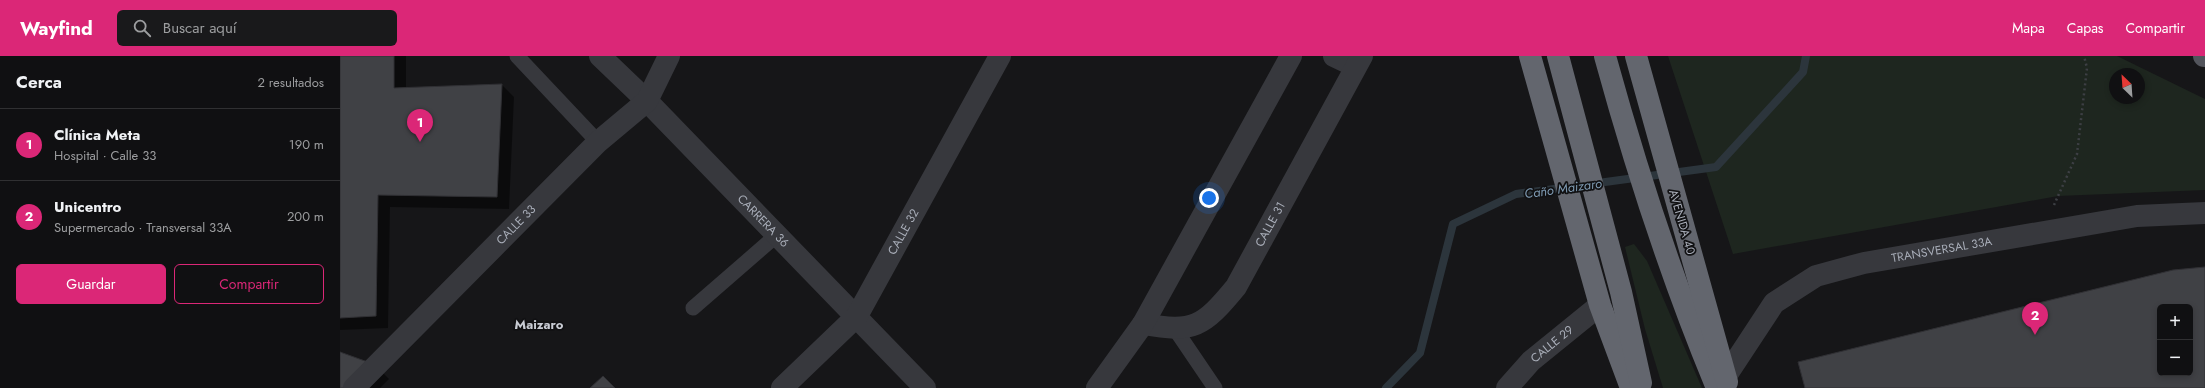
<!DOCTYPE html>
<html lang="es">
<head>
<meta charset="utf-8">
<style>
	body { margin:0; font-family:Jost,sans-serif; background:#19191b; color:#f1f3f6 }
	.controls { position:absolute; right:12px; bottom:12px; display:grid; overflow:hidden; border-radius:6px; box-shadow:0 2px 6px #0003 }
	.controls button { width:36px; height:36px; display:grid; place-items:center; padding:0; border:0; border-bottom:1px solid #303032; background:#101012; color:#f1f3f6; font:20px sans-serif }
	.compass { position:absolute; left:1769px; top:12px; width:36px; height:36px; border-radius:50%; background:#101012; box-shadow:0 2px 6px #0003; rotate:335deg }
	.you { position:absolute; left:869px; top:142px; width:14px; height:14px; margin:-10px; border:3px solid #fff; border-radius:50%; background:#1a73e8; box-shadow:0 0 0 6px #1a73e833 }
	.badge { display:grid; place-items:center; width:26px; height:26px; border-radius:50%; background:#db2777; color:#fff; font-size:13px; font-weight:700 }
	.pin { position:absolute; translate:-50% -33px; filter:drop-shadow(0 1px 2px #0008) }
	.pin::after { content:''; position:absolute; top:21px; width:14px; height:12px; background:inherit; clip-path:polygon(0 0,100% 0,50% 100%) }
	.list { margin:0; padding:0; list-style:none }
	h2 { display:flex; justify-content:space-between; align-items:center; height:52px; margin:0; padding:0 16px; font-size:17px }
	h2 small { font-size:13px; font-weight:400; color:#9c9d9f }
	.list li { display:grid; grid-template-columns:26px 1fr auto; gap:12px; align-items:center; box-sizing:border-box; height:72px; padding:0 16px; border-top:1px solid #303032 }
	.list b { display:block; font-size:15px; white-space:nowrap }
	.list p { margin:0; font-size:13px; white-space:nowrap; color:#9c9d9f }
	.list em { font-size:13px; font-style:normal; color:#9c9d9f }
	.actions { display:flex; gap:8px; padding:12px 16px }
	.actions a { flex:1; padding:9px 0; border:1px solid #db2777; border-radius:6px; text-align:center; font-size:14px; color:#db2777 }
	.actions .main { background:#db2777; color:#fff }
	.icon { flex:none; width:22px; height:22px; fill:none; stroke:currentColor; stroke-width:2; stroke-linecap:round; stroke-linejoin:round }
	.map { position:relative; flex:none; width:1865px; height:332px; overflow:hidden }
	header { display:flex; align-items:center; gap:24px; box-sizing:border-box; height:56px; padding:0 20px; background:#db2777; color:#fff }
	header strong { font-size:19px }
	nav { display:flex; gap:22px; margin-inline-start:auto; font-size:14px }
	.search { width:280px; height:36px; background:#19191b; display:flex; align-items:center; gap:10px; box-sizing:border-box; padding:0 14px; border-radius:6px; color:#9c9d9f; font-size:15px }
	main { display:flex }
	aside { flex:1; background:#101012 }
	.map>svg:first-child { display:block }
	.green { fill:#1e261f; fill-rule:evenodd }
	.shadow { fill:#0007 }
	.lines { fill:none; stroke-linecap:round; stroke-linejoin:round }
	.stream { stroke:#2c353c; stroke-width:8 }
	.building { fill:#404145; stroke:#303034; fill-rule:evenodd }
	.path { stroke:#3d3f44; stroke-width:2.5; stroke-dasharray:2 3; stroke-linecap:butt }
	.lane { stroke:#37383d; stroke-width:15 }
	.street { stroke:#37383d; stroke-width:22 }
	.primary { stroke:#53555c; stroke-width:22 }
	.highway { stroke:#63666e; stroke-width:22 }
	.labels { text-anchor:middle; stroke-width:3.5; stroke-linejoin:round; paint-order:stroke }
	.street-label { font-size:12px; fill:#a8adb8; stroke:#111113 }
	.water-label { font-size:13px; font-style:italic; fill:#7f9bb3; stroke:#111113 }
	.neighbourhood-label { font-size:13px; font-weight:bold; fill:#c9ccd4; stroke:#111113 }
</style>
</head>
<body>
<header>
<strong>Wayfind</strong>
<div class="search"><svg class="icon" aria-label="search" viewBox="0 0 24 24"><circle cx="10" cy="10" r="6"/><path d="M15 15l6 6"/></svg>Buscar aquí</div>
<nav><a>Mapa</a><a>Capas</a><a>Compartir</a></nav>
</header>
<main>
<aside>
<h2>Cerca<small>2 resultados</small></h2>
<ul class="list">
<li><span class="badge">1</span><div><b>Clínica Meta</b><p>Hospital · Calle 33</p></div><em>190 m</em></li>
<li><span class="badge">2</span><div><b>Unicentro</b><p>Supermercado · Transversal 33A</p></div><em>200 m</em></li>
</ul>
<div class="actions"><a class="main">Guardar</a><a>Compartir</a></div>
</aside>
<div class="map">
<svg width="1865" height="332" viewBox="0 0 1865 332">
	<rect width="100%" height="100%" fill="#161618"/>
	<!-- green -->
	<g class="green">
		<path d="M1328 0H1777L1865 43V134L1718 140 1393 198ZM1775 18H1799V42H1775Z"/>
		<polygon points="1294,188 1307,205 1362,332 1323,332 1305,273 1285,191"/>
	</g>
	<!-- shadow -->
	<g class="shadow">
		<polygon points="0,0 66,0 66,32 162,29 174,41 169,153 50,151 48,272 0,274"/>
		<polygon points="0,297 36,310 49,323 40,332 0,332"/>
	</g>
	<g class="lines">
		<!-- stream -->
		<polyline class="stream" points="1046,332 1080,297 1113,168 1176,138 1376,111 1463,16 1466,0"/>
	</g>
	<!-- building -->
	<g class="building">
		<polygon points="0,0 54,0 54,32 162,28 157,141 38,139 36,260 0,262"/>
		<path d="M1865 211V332H1465L1458 306 1833 214ZM1820 251H1850V317H1820Z"/>
		<polygon points="0,296 36,309 14,332 0,332"/>
		<polygon points="263,320 275,332 250,332"/>
	</g>
	<g class="lines">
		<!-- path -->
		<polyline class="path" points="1714,149 1737,98 1747,12 1744,0"/>
		<!-- lane -->
		<g class="lane">
			<polyline points="177,0 258,86"/>
			<polyline points="353,252 437,179"/>
			<polyline points="835,273 875,332"/>
		</g>
		<!-- street -->
		<g class="street">
			<path id="s1" d="M260 0 307 45 585 332"/>
			<polyline points="994,0 1015,10"/>
			<path id="s2" d="M803 268C854 277 863 271 896 231L1022 0"/>
			<path id="s3" d="M1386 320 1434 247 1476 220 1524 207 1797 160 1865 157"/>
			<path id="s4" d="M14 332 258 86 307 45 329 0"/>
			<path id="s5" d="M442 332 517 260 660 0"/>
			<polyline points="757,332 803,268 951,0"/>
			<path id="s6" d="M1167 332 1191 305 1260 249"/>
		</g>
		<!-- primary -->
		<polyline class="primary" points="1864,0 1865,0"/>
		<!-- highway -->
		<g class="highway">
			<polyline points="1190,0 1260,249 1291,332"/>
			<polyline points="1218,0 1281,236 1301,327"/>
			<path d="M1265 0C1296 113 1332 224 1377 332"/>
			<polyline points="1296,0 1387,326"/>
		</g>
	</g>
	<g class="labels">
		<!-- street labels -->
		<g class="street-label">
			<text dy="4" stroke="none"><textPath href="#s1" startOffset="232">CARRERA 36</textPath></text>
			<text transform="translate(1342 166) rotate(74)" y="4">AVENIDA 40</text>
			<text dy="4" stroke="none"><textPath href="#s2" startOffset="180">CALLE 31</textPath></text>
			<text dy="4" stroke="none"><textPath href="#s4" startOffset="230">CALLE 33</textPath></text>
			<text dy="4" stroke="none"><textPath href="#s5" startOffset="200">CALLE 32</textPath></text>
			<text dy="4" stroke="none"><textPath href="#s3" startOffset="266">TRANSVERSAL 33A</textPath></text>
			<text dy="4" stroke="none"><textPath href="#s6" startOffset="63">CALLE 29</textPath></text>
		</g>
		<!-- water labels -->
		<g class="water-label">
			<text transform="translate(1223 132) rotate(-8)" y="5">Caño Maizaro</text>
		</g>
		<!-- neighbourhood labels -->
		<g class="neighbourhood-label">
			<text x="199" y="273">Maizaro</text>
		</g>
	</g>
</svg>
<div class="controls">
<button>+</button>
<button>−</button>
</div>
<svg class="compass" viewBox="-18 -18 36 36"><path d="M0-13l5 13h-10z" fill="#e53935"/><path d="M0 13l5-13h-10z" fill="#9c9d9f"/></svg>
<div class="you"></div>
<div class="pin badge" style="left:80px;top:86px">1</div>
<div class="pin badge" style="left:1695px;top:279px">2</div>
</div>
</main>
</body>
</html>
